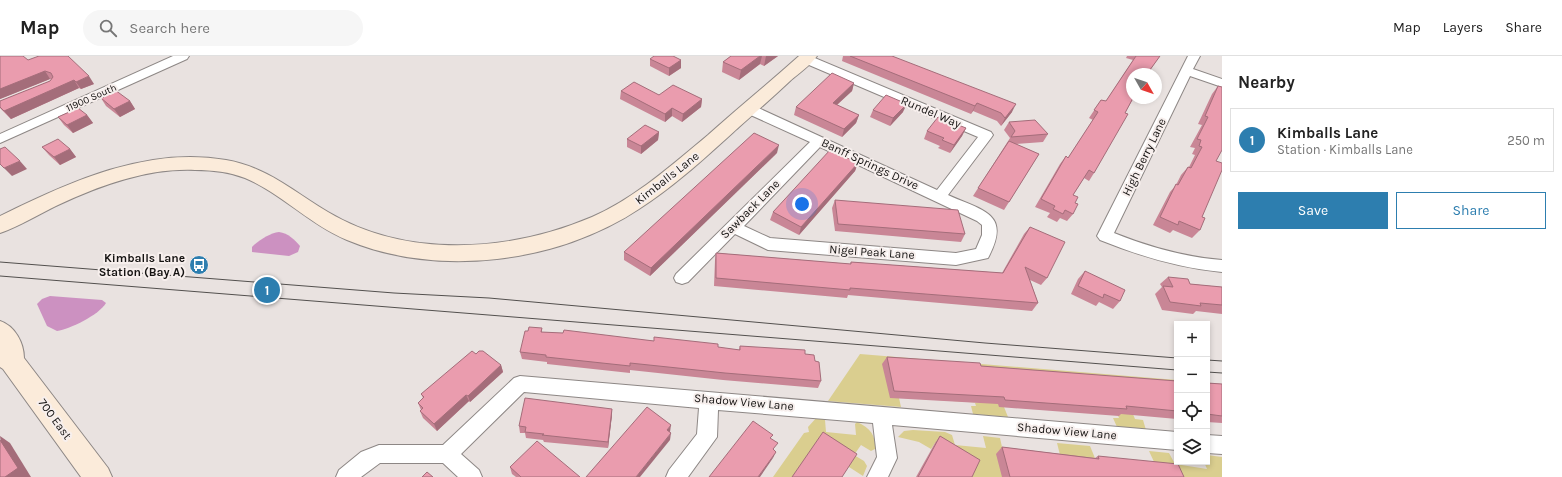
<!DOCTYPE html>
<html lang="en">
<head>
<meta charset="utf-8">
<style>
	body { margin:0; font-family:Karla,sans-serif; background:#f6f6f6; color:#222 }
	.controls { position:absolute; right:12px; bottom:12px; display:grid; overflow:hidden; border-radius:0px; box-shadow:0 2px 6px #0003 }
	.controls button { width:36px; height:36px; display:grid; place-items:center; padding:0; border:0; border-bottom:1px solid #e0e0e0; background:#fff; color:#222; font:20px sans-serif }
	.compass { position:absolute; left:1126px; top:12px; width:36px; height:36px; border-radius:50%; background:#fff; box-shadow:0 2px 6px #0003; rotate:130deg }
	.you { position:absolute; left:802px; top:148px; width:14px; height:14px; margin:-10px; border:3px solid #fff; border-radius:50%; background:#1a73e8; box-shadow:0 0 0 6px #1a73e833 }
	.badge { display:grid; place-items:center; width:26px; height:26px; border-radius:50%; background:#2d7eaf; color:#fff; font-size:13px; font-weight:700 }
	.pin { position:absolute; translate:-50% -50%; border:2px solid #fff; box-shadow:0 1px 4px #0006 }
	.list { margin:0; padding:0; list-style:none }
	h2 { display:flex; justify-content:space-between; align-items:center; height:52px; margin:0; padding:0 16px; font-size:17px }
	h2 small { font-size:13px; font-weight:400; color:#767676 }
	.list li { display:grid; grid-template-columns:26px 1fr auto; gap:12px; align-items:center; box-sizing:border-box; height:64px; margin:0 8px 8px; padding:0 8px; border:1px solid #e0e0e0; border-radius:0px }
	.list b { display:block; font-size:15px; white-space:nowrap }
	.list p { margin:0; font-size:13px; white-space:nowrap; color:#767676 }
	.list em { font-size:13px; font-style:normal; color:#767676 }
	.actions { display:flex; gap:8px; padding:12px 16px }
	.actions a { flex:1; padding:9px 0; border:1px solid #2d7eaf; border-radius:0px; text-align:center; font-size:14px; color:#2d7eaf }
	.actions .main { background:#2d7eaf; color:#fff }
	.icon { flex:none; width:22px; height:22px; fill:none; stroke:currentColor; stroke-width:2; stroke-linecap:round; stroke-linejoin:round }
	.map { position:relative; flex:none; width:1222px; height:421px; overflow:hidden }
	header { display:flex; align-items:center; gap:24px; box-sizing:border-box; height:56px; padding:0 20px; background:#fff; border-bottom:1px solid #e0e0e0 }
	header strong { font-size:19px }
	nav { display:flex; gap:22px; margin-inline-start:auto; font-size:14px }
	.search { width:280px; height:36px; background:#f6f6f6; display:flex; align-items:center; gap:10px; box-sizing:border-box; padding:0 14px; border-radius:22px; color:#767676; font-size:15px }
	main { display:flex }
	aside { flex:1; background:#fff }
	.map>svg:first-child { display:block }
	.green { fill:#dace8f }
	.water { fill:#cc91c1 }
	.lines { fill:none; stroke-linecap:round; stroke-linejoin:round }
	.street-casing { stroke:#8d8785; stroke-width:2 }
	.secondary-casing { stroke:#8d8785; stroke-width:2 }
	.street { fill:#fff; fill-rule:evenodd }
	.secondary { fill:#fbebda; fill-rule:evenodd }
	.tram { stroke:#53504e; stroke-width:1 }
	.wall { fill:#c98696 }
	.shaded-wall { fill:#a46d7a }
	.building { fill:#ea9cae; stroke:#a46d7a }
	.labels { text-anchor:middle; stroke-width:4; stroke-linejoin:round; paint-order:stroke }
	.far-street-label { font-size:10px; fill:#151312; stroke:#f7efed }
	.street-label { font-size:12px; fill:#151312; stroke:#f7efed }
	.poi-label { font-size:12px; font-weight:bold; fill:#151312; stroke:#f7efed; text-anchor:end }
</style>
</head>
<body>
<header>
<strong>Map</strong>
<div class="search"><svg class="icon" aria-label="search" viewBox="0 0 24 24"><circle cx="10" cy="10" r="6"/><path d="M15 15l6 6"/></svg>Search here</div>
<nav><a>Map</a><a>Layers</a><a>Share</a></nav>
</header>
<main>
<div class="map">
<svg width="1222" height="421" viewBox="0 0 1222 421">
	<rect width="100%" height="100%" fill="#e9e2e0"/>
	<!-- green -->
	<g class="green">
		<polygon points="860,298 1177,324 1177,332 1120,327 1135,363 1143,364 1146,374 1117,371 1113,362 1119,362 1104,326 1004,351 1008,361 973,358 971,350 976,350 975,347 984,347 890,341 899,342 901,351 828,345"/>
		<path d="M818 360 821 361 825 364 826 376 856 379 855 368 857 366C870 372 876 379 875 393L871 395 861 389 854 399 864 405 867 410 863 420 849 411 793 421H773L804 377 809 376 808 371Z"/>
		<polygon points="913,374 945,376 952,379 955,389 986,392 983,380 1000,382 1004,400 1002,421 969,421 935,387 931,393 919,386 898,381 904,375"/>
		<polygon points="1057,387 1090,390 1097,407 1060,399"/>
		<polygon points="1149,395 1169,397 1175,408 1207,413 1204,406 1207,406 1207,399 1222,401 1222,421 1172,421 1155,408"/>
	</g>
	<!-- water -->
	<g class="water">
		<path d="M279 176C288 177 295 184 300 190L298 196 289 200 252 196V191C259 184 270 177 279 176Z"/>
		<path d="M50 240 102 244 106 247C99 259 70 273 57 275L47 270 37 248 42 243Z"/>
	</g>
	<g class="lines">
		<defs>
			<g id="street">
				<polygon points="173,0 189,0 187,3 0,87 0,78"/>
				<path d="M802 0H810L991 76 993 79 991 82 948 139C983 155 1012 157 988 202L956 209 768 194 735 178 688 226 682 228 676 226 674 222 676 218 810 86 744 56 743 53 744 50H754L937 134 978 81 802 6 800 3ZM820 91 977 165 982 169V179L976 193 956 197 770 182 744 170Z"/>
				<path d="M1188 0H1200L1193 13 1222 23V31L1190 20 1114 177C1149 191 1184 201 1222 204V216C1179 212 1140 200 1100 184L1097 180Z"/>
				<polygon points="520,320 1177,376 1177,394 892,369 897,402 888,421 867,421 877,401 873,367 718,354 717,381 688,421 666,421 669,414 697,378 699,352 524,336 461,398 479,414 482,421 458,421 443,407 380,407 361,421 336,421 339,414 361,396 379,389 443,389 514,322"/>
				<polygon points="1207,379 1222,380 1222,398 1207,397"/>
			</g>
			<g id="secondary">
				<path d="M799 0H817C810 10 799 17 790 25 773 41 756 56 739 71 707 100 675 130 639 153 558 207 438 222 347 184 309 168 281 137 245 122 230 116 212 114 195 114 148 112 101 129 58 149 39 158 20 170 0 177V160C69 126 147 90 226 104 267 111 294 136 328 156 407 203 510 196 592 161 635 142 672 109 708 79 738 52 769 27 799 0Z"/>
				<path d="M0 265C15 270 24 287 24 302L108 412 112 421H81L3 313 0 311Z"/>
			</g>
		</defs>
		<!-- street casing -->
		<use href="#street" class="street-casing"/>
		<!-- secondary casing -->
		<use href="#secondary" class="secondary-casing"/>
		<!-- street -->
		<use href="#street" class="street"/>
		<!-- secondary -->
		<use href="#secondary" class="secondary"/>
		<!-- tram -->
		<g class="tram">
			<polyline points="0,206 394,237 489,242 985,287 1177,302"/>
			<polyline points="0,220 1177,314"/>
			<polyline points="1207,304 1222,305"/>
			<polyline points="1207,316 1222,317"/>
		</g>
	</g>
	<!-- wall -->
	<g class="wall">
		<polygon points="0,0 28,4 94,28 81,33 79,32 11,63 0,52 0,45 50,25 51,23 50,23 0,43"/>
		<polygon points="731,0 778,0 764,10 760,8 739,24 722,16 723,6"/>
		<polygon points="843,0 892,0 1012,56 1001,70 997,65 973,55 971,58 842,5"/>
		<polygon points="1127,0 1160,0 1149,15 1125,57 1094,117 1089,125 1084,122 1073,139 1075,147 1073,158 1067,165 1060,162 1057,166 1047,161 1050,157 1035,151 1060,108 1066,100 1068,102 1093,64 1089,62 1101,44 1106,45 1133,4 1126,2"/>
		<polygon points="650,3 681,4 681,12 669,20 650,10"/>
		<polygon points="854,27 852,35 837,49 859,59 856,67 842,81 794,59 796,51"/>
		<polygon points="1218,30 1216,105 1202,161 1200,174 1192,182 1173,174 1170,177 1153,169 1170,136 1176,129 1181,119 1188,111 1189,111 1195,99 1192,98 1195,92 1190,91 1202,69 1198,68 1212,38"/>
		<polygon points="621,35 702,43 701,51 682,66 672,60 665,66 620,43"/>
		<polygon points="102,40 130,45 135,53 120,61 106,50 101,42 103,41"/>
		<polygon points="873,54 903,56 890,70 870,61"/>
		<polygon points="87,59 93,67 73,77 64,69 58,61"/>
		<polygon points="1009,66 1048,78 1043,86 1016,88 1039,98 1004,154 973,140 1010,82 1004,74"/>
		<polygon points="966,72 962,80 950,97 938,92 940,90 924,83 927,75"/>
		<polygon points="659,76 658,84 641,98 627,91 627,83"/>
		<polygon points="42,91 70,93 76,101 60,109 49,99"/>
		<polygon points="777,97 650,220 624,204 624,196"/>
		<polygon points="858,107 855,115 799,179 770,164 773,156"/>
		<polygon points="835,144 965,178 961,186 835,175 832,152"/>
		<polygon points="1030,171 1047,222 1041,229 1030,224 1038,247 1032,255 848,239 847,242 714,230 715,204 716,197 850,208 851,206 1002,217 1024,178"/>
		<polygon points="1085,215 1120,245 1113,253 1099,246 1096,250 1071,238 1078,223"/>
		<polygon points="1168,221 1190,228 1222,231 1222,258 1196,255 1193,258 1162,254 1155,238 1162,231 1160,228"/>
		<polygon points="542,272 542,276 654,285 739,294 740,290 805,298 815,305 821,325 818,332 723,324 630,314 630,317 547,308 547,306 522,303 520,296 528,275"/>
		<polygon points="476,298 501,309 503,316 470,346 469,345 437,375 423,362 420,355 421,354 418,347 423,342 421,338"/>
		<polygon points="887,301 981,310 1177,325 1177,363 1121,358 1119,360 999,351 998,348 890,342 882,308"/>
		<polygon points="1207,327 1222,328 1222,367 1207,366"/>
		<polygon points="612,353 612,359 608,392 544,386 543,384 526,382 525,377 520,377 519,370"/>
		<polygon points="940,380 972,421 916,421 935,387"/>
		<polygon points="1002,391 1095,402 1098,400 1184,421 1002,421 996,398"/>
		<polygon points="510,411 580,421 516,421 512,418"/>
	</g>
	<!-- shaded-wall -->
	<g class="shaded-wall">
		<polygon points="760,0 762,0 760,8 739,24 741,14"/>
		<polygon points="766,0 778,0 764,10"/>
		<polygon points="681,4 681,12 669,20 669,12"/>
		<polygon points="45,15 50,23 0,43 0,33"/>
		<polygon points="89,20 94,28 81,33 76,26"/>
		<polygon points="74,24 79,32 11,63 4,55"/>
		<polygon points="854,27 852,35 830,55 833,47"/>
		<polygon points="702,43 701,51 682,66 683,58"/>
		<polygon points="130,45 135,53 120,61 114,53"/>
		<polygon points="977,47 973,55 971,58 975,50"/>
		<polygon points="907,48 903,56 890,70 893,62"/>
		<polygon points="1016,48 1012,56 1001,70 1005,62"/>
		<polygon points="672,52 672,60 665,66 665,58"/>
		<polygon points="87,59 93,67 73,77 67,69"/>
		<polygon points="859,59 856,67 842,81 844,73"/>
		<polygon points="966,72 962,80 950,97 954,89"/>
		<polygon points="659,76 658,84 641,98 641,90"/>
		<polygon points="779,89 777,97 650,220 651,212"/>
		<polygon points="70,93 76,101 60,109 54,101"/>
		<polygon points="20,105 27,113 12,120 4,112"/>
		<polygon points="858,107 855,115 799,179 801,171"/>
		<polygon points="501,309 503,316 470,346 468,340"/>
		<polygon points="466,339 469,345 437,375 434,368"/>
		<polygon points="612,353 612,359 608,392 608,386"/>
		<polygon points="671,369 670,376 666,381 667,374"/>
		<polygon points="671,377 670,384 640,421 636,421"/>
		<polygon points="0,380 10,387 31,421 5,421"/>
		<polygon points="776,396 773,402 760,421 758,421"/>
	</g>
	<!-- building -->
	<g class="building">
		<polygon points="0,0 23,0 28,4 39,0 68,0 89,20 76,26 74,24 4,55 0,51 0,45 50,25 53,21 51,17 45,15 0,33"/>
		<polygon points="654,0 673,0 681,4 669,12 650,3"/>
		<polygon points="731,0 760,0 741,14 723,6"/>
		<polygon points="850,0 892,0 1016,48 1005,62 1001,57 977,47 975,50"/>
		<polygon points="1136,0 1160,0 1147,18 1132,18 1132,42 1133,42 1125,57 1128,58 1094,117 1089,114 1073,139 1078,141 1075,147 1078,148 1073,158 1065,154 1063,158 1053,153 1055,150 1041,143 1066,100 1068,102 1098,56 1094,54 1101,44 1106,45"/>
		<polygon points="832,17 854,27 833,47 859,59 844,73 796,51"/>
		<polygon points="634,26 659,39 673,29 702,43 683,58 672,52 665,58 621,35"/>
		<polygon points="1218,30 1222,31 1222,94 1216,105 1222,107 1222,114 1202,161 1205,162 1200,174 1179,165 1178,169 1160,161 1176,128 1178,129 1188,111 1191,112 1202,91 1199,90 1201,84 1197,83 1208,61 1205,60"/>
		<polygon points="115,34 130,45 114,53 101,42 104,41 102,40"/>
		<polygon points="886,39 907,48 893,62 873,54"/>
		<polygon points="78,52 87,59 67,69 58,61"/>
		<polygon points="938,61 966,72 954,89 942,84 944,82 927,75"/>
		<polygon points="1035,64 1048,78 1011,81 1015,75 1009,66"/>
		<polygon points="645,69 659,76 641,90 627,83"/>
		<polygon points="754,77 779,89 651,212 624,196"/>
		<polygon points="58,83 70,93 54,101 42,91"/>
		<polygon points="1009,85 1039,98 1009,146 978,132"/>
		<polygon points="5,91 20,105 4,112 0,108 0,93"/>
		<polygon points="830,94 858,107 801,171 773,156"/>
		<polygon points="835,144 958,154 965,178 838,168"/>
		<polygon points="1030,171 1065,186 1047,222 1025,211 1038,247 850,232 850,234 716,222 716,197 851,208 851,206 1003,217"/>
		<polygon points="1085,215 1125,234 1120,245 1104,238 1103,242 1078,230"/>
		<polygon points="1168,221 1188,223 1190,228 1222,231 1222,249 1200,247 1201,250 1170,246 1163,230 1173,231"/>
		<polygon points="529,271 542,272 541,276 563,277 564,274 654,285 654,281 718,288 718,291 740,294 740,290 805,294 805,298 814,299 815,305 819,306 821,325 725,317 630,307 630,310 546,301 546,299 520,296 525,275 528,275"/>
		<polygon points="472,295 476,298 479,295 483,295 501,309 468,340 466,339 434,368 420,355 423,352 418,347 424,341 421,338"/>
		<polygon points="887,301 980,307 981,310 1177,325 1177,355 1126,350 1127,353 1005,344 1004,341 894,335"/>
		<polygon points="1207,327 1222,328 1222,360 1207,358"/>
		<polygon points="525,342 612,353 608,386 542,379 544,378 525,376 526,371 519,370"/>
		<polygon points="647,351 671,369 667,374 671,377 636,421 586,421"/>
		<polygon points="753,365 773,379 770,382 778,387 773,393 776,396 758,421 709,421"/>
		<polygon points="823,376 857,398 842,421 792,421"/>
		<polygon points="940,380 980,404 972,421 918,421"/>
		<polygon points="0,384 18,412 5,421 0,421"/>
		<polygon points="537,385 580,421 521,421 510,411"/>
		<polygon points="1002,391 1099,403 1098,400 1178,408 1184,421 1010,421"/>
		<polygon points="427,416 433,421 422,421"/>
	</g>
	<!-- icons -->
	<defs>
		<symbol id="bus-disc" viewBox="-11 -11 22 22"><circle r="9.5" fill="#2d7eaf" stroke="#f7efed"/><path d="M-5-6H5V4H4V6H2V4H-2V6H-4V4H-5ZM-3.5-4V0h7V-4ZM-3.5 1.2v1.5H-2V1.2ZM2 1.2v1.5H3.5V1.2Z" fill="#fff"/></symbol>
	</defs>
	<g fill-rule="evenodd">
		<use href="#bus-disc" x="188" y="198" width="22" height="22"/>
	</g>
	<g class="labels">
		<!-- far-street labels -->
		<g class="far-street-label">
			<text transform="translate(91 41) rotate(-24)" y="4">11900 South</text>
		</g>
		<!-- street labels -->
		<g class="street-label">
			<text transform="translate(931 56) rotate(23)" y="4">Rundel Way</text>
			<text transform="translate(1144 101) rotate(-64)" y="4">High Berry Lane</text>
			<text transform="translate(870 108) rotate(25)" y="4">Banff Springs Drive</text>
			<text transform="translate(667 122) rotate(-38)" y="4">Kimballs Lane</text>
			<text transform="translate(750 153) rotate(-45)" y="4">Sawback Lane</text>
			<text transform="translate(872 196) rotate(4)" y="4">Nigel Peak Lane</text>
			<text transform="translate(744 346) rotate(5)" y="4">Shadow View Lane</text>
			<text transform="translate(55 363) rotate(54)" y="4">700 East</text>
			<text transform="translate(1067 375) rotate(5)" y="4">Shadow View Lane</text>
		</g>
		<!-- poi labels -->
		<g class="poi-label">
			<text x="185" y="206">Kimballs Lane<tspan x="185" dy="14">Station (Bay A)</tspan></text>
		</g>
	</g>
</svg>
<div class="controls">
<button>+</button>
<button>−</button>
<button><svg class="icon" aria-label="locate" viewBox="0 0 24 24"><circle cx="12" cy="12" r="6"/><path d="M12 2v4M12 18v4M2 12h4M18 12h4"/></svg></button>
<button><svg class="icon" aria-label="layers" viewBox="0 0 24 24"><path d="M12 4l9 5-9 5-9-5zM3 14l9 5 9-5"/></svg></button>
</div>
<svg class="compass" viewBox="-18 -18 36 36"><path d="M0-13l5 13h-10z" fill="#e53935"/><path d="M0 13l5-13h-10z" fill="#767676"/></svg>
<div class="you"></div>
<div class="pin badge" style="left:267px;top:234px">1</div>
</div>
<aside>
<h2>Nearby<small></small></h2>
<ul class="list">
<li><span class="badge">1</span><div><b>Kimballs Lane</b><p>Station · Kimballs Lane</p></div><em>250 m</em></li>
</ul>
<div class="actions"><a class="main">Save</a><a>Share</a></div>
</aside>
</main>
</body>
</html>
